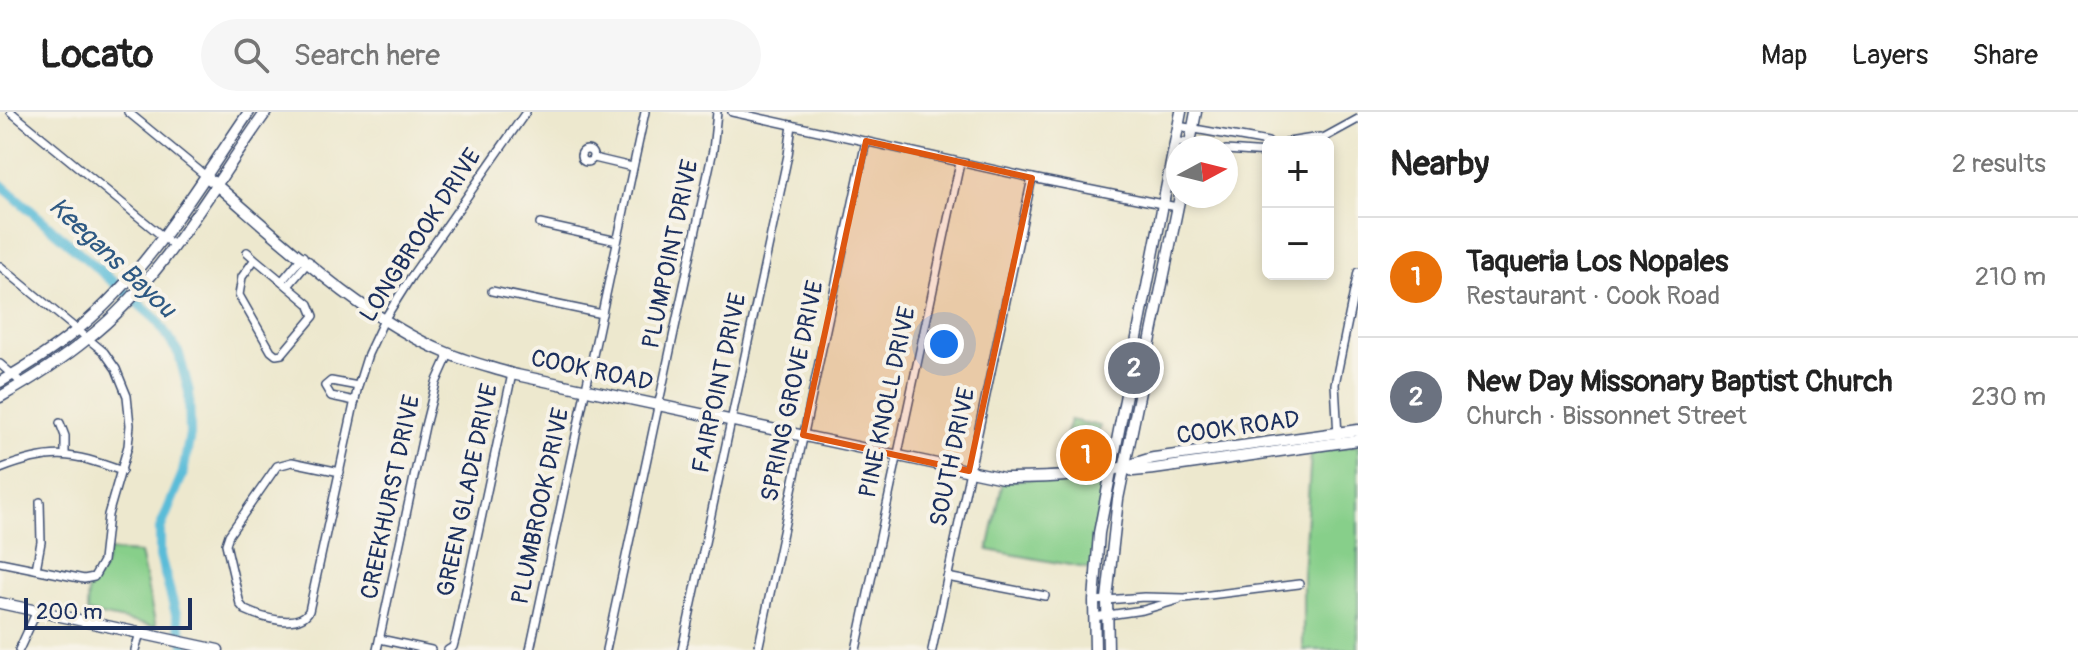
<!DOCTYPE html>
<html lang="en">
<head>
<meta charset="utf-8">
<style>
	body { margin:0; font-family:Pangolin,sans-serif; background:#f6f6f6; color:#222 }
	.controls { position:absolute; right:24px; top:24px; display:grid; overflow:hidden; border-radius:12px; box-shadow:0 4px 12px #0003 }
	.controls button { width:72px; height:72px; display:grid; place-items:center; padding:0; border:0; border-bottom:2px solid #e0e0e0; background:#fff; color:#222; font:40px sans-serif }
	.compass { position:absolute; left:1166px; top:24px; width:72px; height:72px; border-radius:50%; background:#fff; box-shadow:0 4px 12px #0003; rotate:83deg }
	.scale { position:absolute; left:24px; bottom:20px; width:168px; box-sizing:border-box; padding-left:8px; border:4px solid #1b2f5e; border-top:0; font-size:22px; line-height:28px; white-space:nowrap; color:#1b2f5e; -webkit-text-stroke:6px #f7f3e8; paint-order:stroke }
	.you { position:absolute; left:944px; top:232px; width:28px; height:28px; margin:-20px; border:6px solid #fff; border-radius:50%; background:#1a73e8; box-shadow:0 0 0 12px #1a73e833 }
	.badge { display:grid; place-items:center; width:52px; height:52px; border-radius:50%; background:#7c3aed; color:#fff; font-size:26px; font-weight:700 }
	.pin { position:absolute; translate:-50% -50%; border:4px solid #fff; box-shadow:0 2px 8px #0006 }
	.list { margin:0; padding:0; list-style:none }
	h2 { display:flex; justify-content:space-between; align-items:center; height:104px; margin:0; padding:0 32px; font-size:34px }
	h2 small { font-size:26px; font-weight:400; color:#767676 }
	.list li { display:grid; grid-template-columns:52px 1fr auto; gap:24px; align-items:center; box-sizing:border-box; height:120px; padding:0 32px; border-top:2px solid #e0e0e0 }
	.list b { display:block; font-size:30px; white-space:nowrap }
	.list p { margin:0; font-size:26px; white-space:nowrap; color:#767676 }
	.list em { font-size:26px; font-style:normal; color:#767676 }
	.icon { flex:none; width:44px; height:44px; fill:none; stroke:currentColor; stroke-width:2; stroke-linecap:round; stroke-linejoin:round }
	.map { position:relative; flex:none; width:1358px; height:538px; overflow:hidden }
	header { display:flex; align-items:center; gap:48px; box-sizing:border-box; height:112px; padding:0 40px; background:#fff; border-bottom:2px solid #e0e0e0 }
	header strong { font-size:38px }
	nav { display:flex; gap:44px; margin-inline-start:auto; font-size:28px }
	.search { width:560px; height:72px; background:#f6f6f6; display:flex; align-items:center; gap:20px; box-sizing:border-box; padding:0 28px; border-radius:44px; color:#767676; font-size:30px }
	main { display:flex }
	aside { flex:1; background:#fff }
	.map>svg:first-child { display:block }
	.green { fill:#87cf8a; stroke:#517f74; stroke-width:2 }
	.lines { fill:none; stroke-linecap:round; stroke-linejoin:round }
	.river { stroke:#5abcd8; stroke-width:10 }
	.street-casing { stroke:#3a4b6f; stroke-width:10 }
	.secondary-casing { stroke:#3a4b6f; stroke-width:13 }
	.street { stroke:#fff; stroke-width:7 }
	.secondary { stroke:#fff; stroke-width:10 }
	.marked { fill:#de5710; fill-opacity:0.2; stroke:#de5710; stroke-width:6; stroke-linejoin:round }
	.labels { text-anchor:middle; stroke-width:8; stroke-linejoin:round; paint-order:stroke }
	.street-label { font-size:24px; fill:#1b2f5e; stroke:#f7f3e8 }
	.water-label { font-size:26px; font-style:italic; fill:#2e5983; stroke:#f7f3e8 }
</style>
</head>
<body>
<header>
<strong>Locato</strong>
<div class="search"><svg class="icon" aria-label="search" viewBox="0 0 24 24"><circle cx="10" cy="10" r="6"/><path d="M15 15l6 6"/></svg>Search here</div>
<nav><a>Map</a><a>Layers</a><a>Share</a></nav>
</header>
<main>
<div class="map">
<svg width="1358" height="538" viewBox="0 0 1358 538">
	<rect width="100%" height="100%" fill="#f7f3e8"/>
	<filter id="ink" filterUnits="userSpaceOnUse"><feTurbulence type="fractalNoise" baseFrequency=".0125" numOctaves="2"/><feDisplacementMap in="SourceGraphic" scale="16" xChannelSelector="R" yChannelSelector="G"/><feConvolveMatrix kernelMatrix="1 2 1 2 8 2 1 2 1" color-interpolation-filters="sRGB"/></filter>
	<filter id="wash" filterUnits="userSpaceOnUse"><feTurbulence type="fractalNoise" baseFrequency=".006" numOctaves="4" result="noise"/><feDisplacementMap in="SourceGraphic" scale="32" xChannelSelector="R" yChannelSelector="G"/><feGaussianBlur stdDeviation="1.8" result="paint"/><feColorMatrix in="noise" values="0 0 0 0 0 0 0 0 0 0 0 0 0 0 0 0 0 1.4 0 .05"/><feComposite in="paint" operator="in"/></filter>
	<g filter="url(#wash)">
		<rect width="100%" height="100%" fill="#ede8ce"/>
		<!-- green -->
		<g class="green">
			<polygon points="1070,308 1100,314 1097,328 1066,322"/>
			<polygon points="1358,333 1358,538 1303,538 1303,463 1311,340"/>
			<polygon points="1107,362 1091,457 988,438 1003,369"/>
			<path d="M108 439 140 441 156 515 87 500 88 471C102 468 106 452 108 439Z"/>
		</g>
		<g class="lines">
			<!-- river -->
			<polyline class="river" points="0,72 156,207 179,242 189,280 190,322 183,361 160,417 160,444 186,538"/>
		</g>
	</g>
	<g filter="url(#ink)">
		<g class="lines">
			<defs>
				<g id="street">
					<polyline points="11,0 173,133"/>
					<polyline points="128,0 207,65"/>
					<polyline points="732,0 1032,66 1177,95"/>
					<polyline points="1178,14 1268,30"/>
					<polyline points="1175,29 1216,36"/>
					<polyline points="1288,30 1320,25"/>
					<polyline points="1316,30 1358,7"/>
					<circle cx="587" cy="44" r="6"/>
					<polyline points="1226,38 1268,41"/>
					<polyline points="594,46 632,55"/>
					<polyline points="540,112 617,129"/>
					<polyline points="247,140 255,147 309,192 314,204 282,242 276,243 271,239 239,183 242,165 255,147"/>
					<polyline points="0,154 104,240 116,257 127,284 130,313 128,334 108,403 103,449 94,465 84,467 0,450"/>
					<polyline points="282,169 303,144"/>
					<polyline points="288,174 309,149"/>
					<polyline points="492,179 602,202"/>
					<polyline points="0,252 23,272"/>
					<polyline points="355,289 331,284 325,274 331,269 358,274"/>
					<polyline points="60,311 65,324 65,342"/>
					<polyline points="1338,324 1335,272 1358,160"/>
					<path d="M0 357C52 337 70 340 122 359"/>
					<path d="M340 360 292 350 277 354 229 423 226 432 240 492 245 498C262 506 298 517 309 499L358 274 368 242 384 208 411 165 526 0"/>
					<polyline points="36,457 41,430 40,390"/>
					<polyline points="947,465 1045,484"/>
					<polyline points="1094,489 1144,485 1185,486 1299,472"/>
					<polyline points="1094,505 1143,498 1178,488"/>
					<polyline points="380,527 431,538"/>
					<polyline points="19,538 37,499"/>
					<polyline points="135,538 140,521"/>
					<polyline points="377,538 425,314 436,271 449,242"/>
					<polyline points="448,538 453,535 457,520 512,262"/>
					<polyline points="530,538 645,0"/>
					<polyline points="606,538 713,38 717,0"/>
					<polyline points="682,538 788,43 792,13"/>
					<polyline points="758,538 866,29"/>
					<polyline points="856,538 960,51"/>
					<polyline points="932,538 1032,66"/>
				</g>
				<g id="secondary">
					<polyline points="1189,36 1196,0"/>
					<path d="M207 65C278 125 361 206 447 241 468 250 490 255 512 262L1003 366C1038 366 1091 365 1124 355 1135 352 1143 348 1154 346L1358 318"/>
					<path d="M0 270C26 255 54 237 77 218 149 159 197 75 249 0"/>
					<path d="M0 285C30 268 60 249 87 227 161 170 212 75 266 0"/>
					<polyline points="1125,355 1133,359 1154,357 1358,328"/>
					<polyline points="0,491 218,538"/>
					<polyline points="1095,538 1094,489 1099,421 1181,0"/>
					<polyline points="1108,538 1107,487 1118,387 1180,84"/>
				</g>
			</defs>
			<!-- street casing -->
			<use href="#street" class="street-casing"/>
			<!-- secondary casing -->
			<use href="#secondary" class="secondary-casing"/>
			<!-- street -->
			<use href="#street" class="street"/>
			<!-- secondary -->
			<use href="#secondary" class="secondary"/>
		</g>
	</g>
	<!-- marked area -->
	<path class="marked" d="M866 29 1032 66 969 359 803 323Z"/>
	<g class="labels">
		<!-- street labels -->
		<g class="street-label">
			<text transform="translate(420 123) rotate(-57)" y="8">LONGBROOK DRIVE</text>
			<text transform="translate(670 142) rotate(-78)" y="8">PLUMPOINT DRIVE</text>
			<text transform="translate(592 258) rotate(12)" y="8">COOK ROAD</text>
			<text transform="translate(719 271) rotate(-78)" y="8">FAIRPOINT DRIVE</text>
			<text transform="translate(792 279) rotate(-78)" y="8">SPRING GROVE DRIVE</text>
			<text transform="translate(887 290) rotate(-78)" y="8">PINE KNOLL DRIVE</text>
			<text transform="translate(1238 315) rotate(-8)" y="8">COOK ROAD</text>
			<text transform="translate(952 345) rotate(-78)" y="8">SOUTH DRIVE</text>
			<text transform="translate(467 378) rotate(-78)" y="8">GREEN GLADE DRIVE</text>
			<text transform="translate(390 385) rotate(-78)" y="8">CREEKHURST DRIVE</text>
			<text transform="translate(540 394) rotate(-78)" y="8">PLUMBROOK DRIVE</text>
		</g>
		<!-- water labels -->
		<g class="water-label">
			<text transform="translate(113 145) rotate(43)" y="9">Keegans Bayou</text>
		</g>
	</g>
</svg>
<div class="controls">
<button>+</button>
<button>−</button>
</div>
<svg class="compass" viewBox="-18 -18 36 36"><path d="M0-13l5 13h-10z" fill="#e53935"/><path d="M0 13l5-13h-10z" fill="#767676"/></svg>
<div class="scale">200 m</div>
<div class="you"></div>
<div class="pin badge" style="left:1086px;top:343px;background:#e8710a">1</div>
<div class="pin badge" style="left:1134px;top:256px;background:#6b7280">2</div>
</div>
<aside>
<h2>Nearby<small>2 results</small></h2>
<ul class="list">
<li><span class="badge" style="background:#e8710a">1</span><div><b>Taqueria Los Nopales</b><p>Restaurant · Cook Road</p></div><em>210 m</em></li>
<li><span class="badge" style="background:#6b7280">2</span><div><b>New Day Missonary Baptist Church</b><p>Church · Bissonnet Street</p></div><em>230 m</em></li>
</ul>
</aside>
</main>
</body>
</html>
